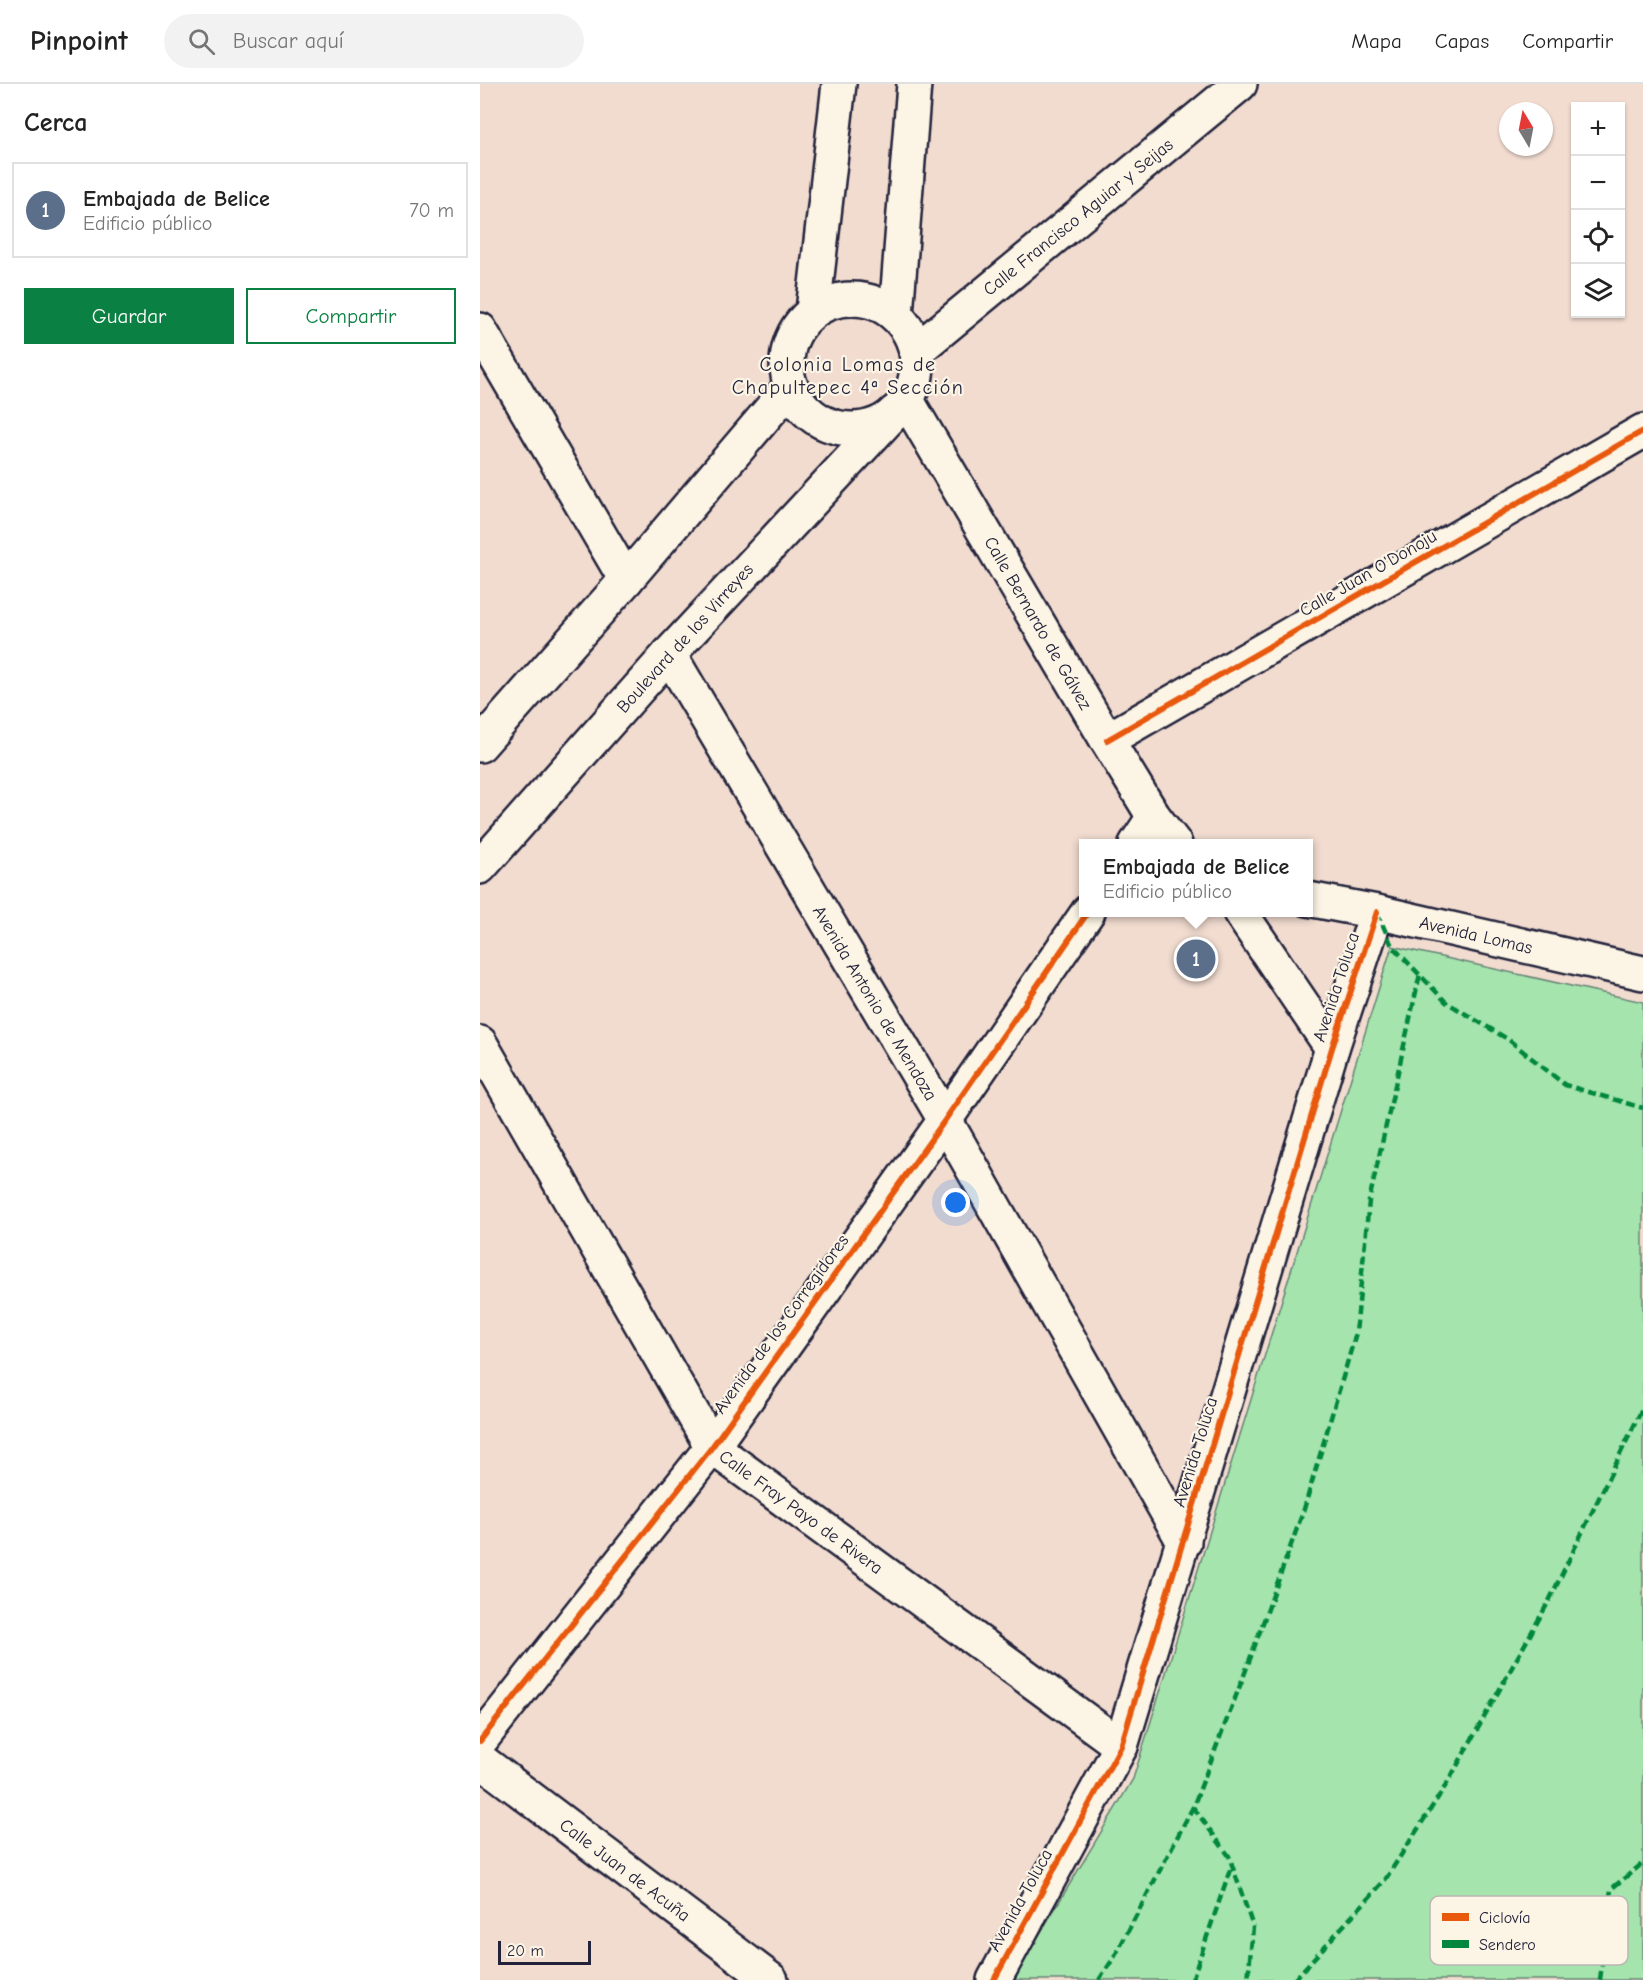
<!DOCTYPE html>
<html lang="es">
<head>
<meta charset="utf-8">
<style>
	body { margin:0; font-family:"Comic Neue",sans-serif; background:#f2f2f2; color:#222 }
	.controls { position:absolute; right:18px; top:18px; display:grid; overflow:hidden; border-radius:0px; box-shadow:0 2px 4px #0004 }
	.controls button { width:54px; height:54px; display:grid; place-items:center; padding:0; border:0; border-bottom:2px solid #e0e0e0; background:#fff; color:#222; font:30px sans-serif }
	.compass { position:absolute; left:1019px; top:18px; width:54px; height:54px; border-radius:50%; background:#fff; box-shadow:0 2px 4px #0004; rotate:350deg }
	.scale { position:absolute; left:18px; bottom:15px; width:93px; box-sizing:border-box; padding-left:6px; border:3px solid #22223b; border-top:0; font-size:16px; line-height:21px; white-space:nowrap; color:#22223b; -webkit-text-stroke:4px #fcf5e5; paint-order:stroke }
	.you { position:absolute; left:476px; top:1119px; width:21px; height:21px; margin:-15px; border:4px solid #fff; border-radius:50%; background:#1a73e8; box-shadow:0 0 0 9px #1a73e833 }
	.badge { display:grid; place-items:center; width:39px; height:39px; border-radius:50%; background:#0b8043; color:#fff; font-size:20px; font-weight:700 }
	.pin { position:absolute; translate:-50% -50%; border:3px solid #fff; box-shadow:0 2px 6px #0006 }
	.popup { position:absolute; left:599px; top:755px; width:234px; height:78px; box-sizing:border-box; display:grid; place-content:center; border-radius:0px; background:#fff; filter:drop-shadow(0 2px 4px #0005); font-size:20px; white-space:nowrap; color:#767676 }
	.popup b { font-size:22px; color:#222 }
	.popup::after { content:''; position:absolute; left:50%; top:100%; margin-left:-12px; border:12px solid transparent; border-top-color:#fff }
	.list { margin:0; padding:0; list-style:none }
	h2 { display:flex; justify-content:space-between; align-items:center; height:78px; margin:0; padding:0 24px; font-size:26px }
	h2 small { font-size:20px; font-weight:400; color:#767676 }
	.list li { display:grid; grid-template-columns:39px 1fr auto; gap:18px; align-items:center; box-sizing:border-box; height:96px; margin:0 12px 12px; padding:0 12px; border:2px solid #e0e0e0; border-radius:0px }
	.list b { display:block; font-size:22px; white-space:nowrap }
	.list p { margin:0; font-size:20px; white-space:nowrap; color:#767676 }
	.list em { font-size:20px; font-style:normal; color:#767676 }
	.actions { display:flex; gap:12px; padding:18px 24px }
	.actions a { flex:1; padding:14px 0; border:2px solid #0b8043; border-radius:0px; text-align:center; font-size:21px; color:#0b8043 }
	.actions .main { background:#0b8043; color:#fff }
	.icon { flex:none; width:33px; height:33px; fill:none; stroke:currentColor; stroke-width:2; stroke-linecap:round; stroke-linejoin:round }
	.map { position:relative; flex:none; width:1163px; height:1896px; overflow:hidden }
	header { display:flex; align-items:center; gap:36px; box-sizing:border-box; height:84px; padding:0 30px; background:#fff; border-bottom:2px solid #e0e0e0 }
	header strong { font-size:28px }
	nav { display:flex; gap:33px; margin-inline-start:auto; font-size:21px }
	.search { width:420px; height:54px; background:#f2f2f2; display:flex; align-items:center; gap:15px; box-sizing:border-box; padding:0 21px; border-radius:33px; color:#767676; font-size:22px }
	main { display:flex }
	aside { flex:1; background:#fff }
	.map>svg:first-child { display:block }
	.green { fill:#a5e4ac; stroke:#648374; stroke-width:1.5 }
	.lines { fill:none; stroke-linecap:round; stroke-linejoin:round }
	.minor-casing { stroke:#22223b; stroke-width:38 }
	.minor { stroke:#fcf5e5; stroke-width:33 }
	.quiet { stroke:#00873e; stroke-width:4.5; stroke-dasharray:9 4.5; stroke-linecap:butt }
	.cycleway-casing { stroke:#fcf5e5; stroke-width:10 }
	.cycleway { stroke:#e8590c; stroke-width:6 }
	.labels { text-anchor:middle; stroke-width:4.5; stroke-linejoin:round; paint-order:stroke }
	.street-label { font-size:18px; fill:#22223b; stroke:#fcf5e5 }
	.neighbourhood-label { font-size:20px; letter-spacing:1.5px; fill:#22223b; stroke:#fcf5e5 }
	.key { fill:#fcf5e5; stroke:#bbb6b2; stroke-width:1.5 }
	.key-label { font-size:16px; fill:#22223b }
</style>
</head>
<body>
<header>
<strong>Pinpoint</strong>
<div class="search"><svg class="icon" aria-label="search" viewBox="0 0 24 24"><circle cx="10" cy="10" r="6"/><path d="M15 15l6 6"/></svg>Buscar aquí</div>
<nav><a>Mapa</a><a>Capas</a><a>Compartir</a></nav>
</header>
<main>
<aside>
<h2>Cerca<small></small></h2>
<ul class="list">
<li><span class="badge" style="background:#5c6f8a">1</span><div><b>Embajada de Belice</b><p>Edificio público</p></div><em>70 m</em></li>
</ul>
<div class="actions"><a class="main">Guardar</a><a>Compartir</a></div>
</aside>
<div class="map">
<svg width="1163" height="1896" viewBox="0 0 1163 1896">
	<rect width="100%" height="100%" fill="#f2dcd0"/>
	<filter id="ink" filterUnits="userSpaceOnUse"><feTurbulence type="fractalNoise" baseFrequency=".0167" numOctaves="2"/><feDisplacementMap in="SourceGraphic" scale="12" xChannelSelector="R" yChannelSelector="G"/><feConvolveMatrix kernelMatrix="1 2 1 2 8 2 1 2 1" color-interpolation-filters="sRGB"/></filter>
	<g filter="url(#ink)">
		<!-- green -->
		<polygon class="green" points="912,862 1163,918 1163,1896 532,1896 653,1695"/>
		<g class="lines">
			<defs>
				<g id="minor">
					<circle cx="372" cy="280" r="65"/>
					<polyline points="333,227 359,0"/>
					<polyline points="416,231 434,0"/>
					<polyline points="0,246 146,496"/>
					<polyline points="436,267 760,0"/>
					<polyline points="426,315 627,656 674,733 695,760"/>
					<polyline points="189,570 465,1036 704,1458"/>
					<polyline points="627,656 1163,347"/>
					<polyline points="0,661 146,496 311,302"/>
					<polyline points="656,760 674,733"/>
					<polyline points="0,783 189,570 414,329"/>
					<polyline points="828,815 897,828 1163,889"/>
					<polyline points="760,828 852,964"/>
					<polyline points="0,959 232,1363 641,1662"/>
					<polyline points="0,1657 232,1363 465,1036 608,828"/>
					<polyline points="0,1676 291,1896"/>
					<polyline points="514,1896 641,1662 852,964 897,828"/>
				</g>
			</defs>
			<!-- minor casing -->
			<use href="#minor" class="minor-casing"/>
			<!-- minor -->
			<use href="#minor" class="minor"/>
			<!-- quiet -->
			<g class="quiet">
				<polyline points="897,828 912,862 966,918 1029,956 1085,1001 1163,1024"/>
				<polyline points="713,1723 749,1772 773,1843 768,1896"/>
				<polyline points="619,1896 635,1872 713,1723 766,1586 824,1425 876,1249 889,1117 940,890"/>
				<polyline points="712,1896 752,1780"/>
				<polyline points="814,1896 905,1796 968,1698 1069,1517 1163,1323"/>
				<polyline points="1120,1896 1131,1805 1163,1779"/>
			</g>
			<defs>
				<g id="cycleway">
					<polyline points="627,656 1163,347"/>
					<polyline points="0,1657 232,1363 465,1036 608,828"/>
					<polyline points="514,1896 641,1662 852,964 897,828"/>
				</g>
			</defs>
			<!-- cycleway casing -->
			<use href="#cycleway" class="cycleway-casing"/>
			<!-- cycleway -->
			<use href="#cycleway" class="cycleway"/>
		</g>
	</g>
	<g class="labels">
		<!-- street labels -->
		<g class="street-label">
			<text transform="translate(598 133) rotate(-39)" y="6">Calle Francisco Aguiar y Seijas</text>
			<text transform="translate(888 489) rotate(-30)" y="6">Calle Juan O'Donoju</text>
			<text transform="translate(558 539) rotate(60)" y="6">Calle Bernardo de Gálvez</text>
			<text transform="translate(205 554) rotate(-48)" y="6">Boulevard de los Virreyes</text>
			<text transform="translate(996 851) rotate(13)" y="6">Avenida Lomas</text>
			<text transform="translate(856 903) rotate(-72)" y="6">Avenida Toluca</text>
			<text transform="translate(395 919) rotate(59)" y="6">Avenida Antonio de Mendoza</text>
			<text transform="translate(301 1240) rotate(-54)" y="6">Avenida de los Corregidores</text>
			<text transform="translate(715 1368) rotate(-73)" y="6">Avenida Toluca</text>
			<text transform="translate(321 1428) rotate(36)" y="6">Calle Fray Payo de Rivera</text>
			<text transform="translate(145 1786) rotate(37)" y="6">Calle Juan de Acuña</text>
			<text transform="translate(540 1816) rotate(-61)" y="6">Avenida Toluca</text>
		</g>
		<!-- neighbourhood labels -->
		<g class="neighbourhood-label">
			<text x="368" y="287">Colonia Lomas de<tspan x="368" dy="23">Chapultepec 4ª Sección</tspan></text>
		</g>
	</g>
	<!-- legend -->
	<rect x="950" y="1812" width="198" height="69" rx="9" class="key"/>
	<rect x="962" y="1829" width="27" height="8" fill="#e8590c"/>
	<rect x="962" y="1856" width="27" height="8" fill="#00873e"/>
	<g class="key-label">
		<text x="999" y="1839">Ciclovía</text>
		<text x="999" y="1866">Sendero</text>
	</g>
</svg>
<div class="controls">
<button>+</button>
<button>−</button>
<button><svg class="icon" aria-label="locate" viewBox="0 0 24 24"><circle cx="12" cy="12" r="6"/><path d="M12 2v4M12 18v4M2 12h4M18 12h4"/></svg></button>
<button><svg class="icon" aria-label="layers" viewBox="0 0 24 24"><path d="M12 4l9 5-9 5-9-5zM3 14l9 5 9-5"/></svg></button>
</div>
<svg class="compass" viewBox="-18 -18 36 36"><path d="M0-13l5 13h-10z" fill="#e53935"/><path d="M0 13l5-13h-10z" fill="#767676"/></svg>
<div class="scale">20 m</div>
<div class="you"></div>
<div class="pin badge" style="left:716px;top:875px;background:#5c6f8a">1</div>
<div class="popup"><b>Embajada de Belice</b>Edificio público</div>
</div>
</main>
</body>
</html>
